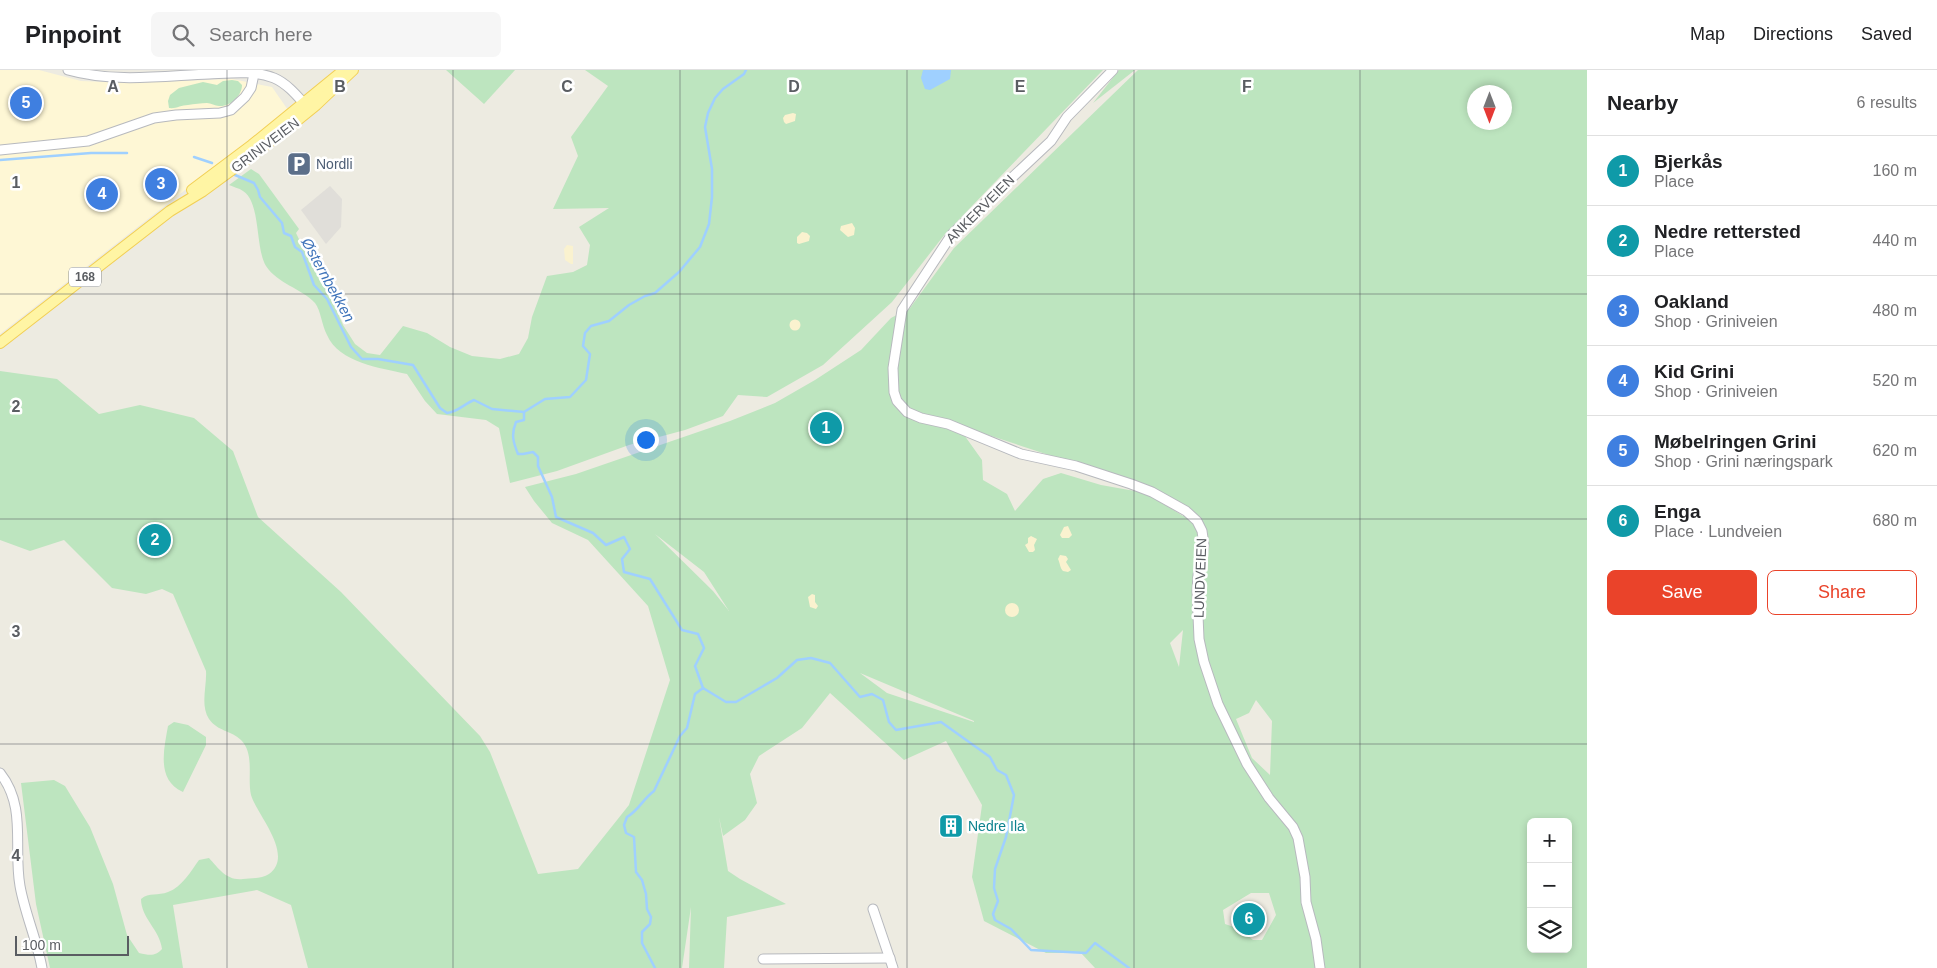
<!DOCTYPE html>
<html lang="en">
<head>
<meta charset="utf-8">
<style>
	body { margin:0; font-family:Helvetica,sans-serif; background:#f6f6f6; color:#202124 }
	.controls { position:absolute; right:15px; bottom:15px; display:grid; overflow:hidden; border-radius:8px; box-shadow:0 2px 8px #0003 }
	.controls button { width:45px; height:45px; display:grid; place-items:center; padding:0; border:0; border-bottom:1px solid #e0e0e0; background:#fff; color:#202124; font:25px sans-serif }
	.compass { position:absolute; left:1467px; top:15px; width:45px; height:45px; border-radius:50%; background:#fff; box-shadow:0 2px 8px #0003; rotate:180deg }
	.scale { position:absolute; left:15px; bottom:12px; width:114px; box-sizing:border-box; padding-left:5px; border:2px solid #5a5d62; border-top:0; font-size:14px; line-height:18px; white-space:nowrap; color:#5a5d62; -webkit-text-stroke:4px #fff; paint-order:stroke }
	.you { position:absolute; left:645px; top:369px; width:18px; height:18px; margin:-12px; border:4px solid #fff; border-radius:50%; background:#1a73e8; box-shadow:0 0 0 8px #1a73e833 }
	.badge { display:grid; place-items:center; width:32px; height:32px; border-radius:50%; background:#ea432a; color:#fff; font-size:16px; font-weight:700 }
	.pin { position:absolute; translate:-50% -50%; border:2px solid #fff; box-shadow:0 1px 5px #0006 }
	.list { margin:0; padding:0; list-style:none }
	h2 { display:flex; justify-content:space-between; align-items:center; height:65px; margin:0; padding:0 20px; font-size:21px }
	h2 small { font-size:16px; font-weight:400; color:#757577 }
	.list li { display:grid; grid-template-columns:32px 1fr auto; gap:15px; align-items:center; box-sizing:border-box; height:70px; padding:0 20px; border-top:1px solid #e0e0e0 }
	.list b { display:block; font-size:19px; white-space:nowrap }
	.list p { margin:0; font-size:16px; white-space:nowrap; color:#757577 }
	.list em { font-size:16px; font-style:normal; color:#757577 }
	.actions { display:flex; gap:10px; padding:15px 20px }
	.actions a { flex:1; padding:11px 0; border:1px solid #ea432a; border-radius:8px; text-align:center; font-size:18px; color:#ea432a }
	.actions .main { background:#ea432a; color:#fff }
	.icon { flex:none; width:28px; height:28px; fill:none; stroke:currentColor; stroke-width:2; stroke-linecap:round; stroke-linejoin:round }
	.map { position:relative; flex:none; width:1587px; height:898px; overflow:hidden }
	header { display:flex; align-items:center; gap:30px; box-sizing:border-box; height:70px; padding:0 25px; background:#fff; border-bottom:1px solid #e0e0e0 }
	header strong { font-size:24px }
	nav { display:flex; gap:28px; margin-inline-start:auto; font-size:18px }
	.search { width:350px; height:45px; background:#f6f6f6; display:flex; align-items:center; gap:12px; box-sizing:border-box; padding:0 18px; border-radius:8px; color:#757577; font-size:19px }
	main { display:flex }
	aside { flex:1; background:#fff }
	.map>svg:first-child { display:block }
	.commercial { fill:#fef7d5 }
	.industrial { fill:#e0ded9 }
	.green { fill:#bde5bf; fill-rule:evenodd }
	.sand { fill:#faf2cf }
	.water { fill:#9fd0ff }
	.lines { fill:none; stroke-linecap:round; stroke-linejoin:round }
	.stream { stroke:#9fd0ff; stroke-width:2.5 }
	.minor-casing { stroke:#b7b9be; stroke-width:11 }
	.major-casing { stroke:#f2cf55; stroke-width:12 }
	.minor { stroke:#fff; stroke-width:9 }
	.major { stroke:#fff5a4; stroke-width:10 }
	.grid { fill:none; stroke:#5a5d62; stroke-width:1; stroke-opacity:0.55 }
	.labels { text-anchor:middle; stroke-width:5; stroke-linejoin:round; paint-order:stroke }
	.shield { fill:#fff; stroke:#8c8e91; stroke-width:1 }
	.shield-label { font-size:12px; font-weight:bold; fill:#5a5d62 }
	.street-label { font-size:14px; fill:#5a5d62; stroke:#fff }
	.service-label { font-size:14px; fill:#4e5e75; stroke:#fff; text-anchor:start }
	.culture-label { font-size:14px; fill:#0d838f; stroke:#fff; text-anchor:start }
	.water-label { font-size:15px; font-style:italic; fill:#3f74ba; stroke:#fff }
	.grid-label { font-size:16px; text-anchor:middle; font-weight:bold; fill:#5a5d62; stroke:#fff; stroke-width:5; stroke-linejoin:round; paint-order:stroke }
</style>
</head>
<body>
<header>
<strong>Pinpoint</strong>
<div class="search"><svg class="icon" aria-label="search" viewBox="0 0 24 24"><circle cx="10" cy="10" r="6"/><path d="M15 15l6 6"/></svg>Search here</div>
<nav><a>Map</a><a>Directions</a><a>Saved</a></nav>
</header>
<main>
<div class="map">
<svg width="1587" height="898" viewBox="0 0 1587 898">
	<rect width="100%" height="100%" fill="#edebe1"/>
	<!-- commercial -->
	<polygon class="commercial" points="0,0 39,0 81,11 129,13 232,9 272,17 288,40 0,264"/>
	<!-- industrial -->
	<polygon class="industrial" points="330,116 342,129 341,157 326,174 301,140"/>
	<!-- green -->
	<g class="green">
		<polygon points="446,0 515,0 484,34"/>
		<path d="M585 0H1103L945 164 892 232 823 295 767 327 738 325 723 346 685 360 629 375 557 401 510 413 499 358 486 350 437 344 425 331 407 304C381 298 339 293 327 265 322 256 321 241 315 233 301 218 278 214 266 196 255 178 261 132 243 121 239 118 233 117 229 115L251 99 259 104 299 159 296 163 314 200 334 212 336 239 343 255 355 274 367 283 380 285 403 256 427 263 450 277 472 286 500 289 519 284 528 268 532 247 547 206 573 202 587 195 590 175 579 157 609 138 553 139 578 86 571 67 608 16Z"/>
		<polygon points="1119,0 1135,0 1093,33"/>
		<path d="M1138 0H1587V898H1095L1081 883H1046L984 851 972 807 982 735 946 671 904 690 830 623 802 658 759 686 750 704 757 733 745 750 723 766 719 747 728 801 740 809 786 834 727 847 724 898H689L691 837 682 898H308L291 835 257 820 173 835 183 898H50L36 834 21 713 54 710 65 716 90 757 113 814 127 865 139 883C149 885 155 887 162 879 160 860 141 848 141 829 149 822 158 826 168 822 182 817 191 801 199 790L209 788C219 799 227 811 243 809 251 808 262 809 269 804 295 785 257 745 251 725 247 708 255 684 241 670 232 661 217 661 209 649 200 635 207 616 206 601L173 524 162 519 146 524 112 518 64 470 30 481 0 470V301L57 309 99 344 140 335 194 348 233 381 258 447 341 522 480 666 490 682 538 804 578 799 629 735 670 610 648 536 588 470 552 453 534 431 525 417 576 404 730 351 775 333 815 310 861 280 891 248 910 238 954 178ZM1474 22H1504V52H1474ZM912 340 1119 408 1185 442 1183 446 1146 423 1101 415 1061 403 1043 409 1015 441 1007 424 983 410 982 390 962 362ZM655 464 704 502 729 541 713 521ZM1183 560 1179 597 1170 573ZM860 603 974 651V652L887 623ZM1256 630 1272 651 1270 705 1252 688 1236 649 1249 643ZM1531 752H1568V879H1531ZM1251 823H1269L1276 845 1262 870H1253L1240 859 1225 854 1223 840Z"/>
		<path d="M232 10 238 11 242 15C242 26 230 37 219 36 215 36 211 33 207 33 201 33 194 34 188 35 181 35 176 39 169 38L168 31 170 25 179 18 203 12 217 15 223 11Z"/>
		<path d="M174 652 188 655 206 667V675L183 722C156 710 164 679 168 656Z"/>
	</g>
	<!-- sand -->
	<g class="sand">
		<polygon points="793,43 796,44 795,51 786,54 784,52 783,48 785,45"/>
		<polygon points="852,153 855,158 854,165 848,167 840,160 841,156"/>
		<polygon points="802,162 807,163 810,166 809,171 799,174 797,173 797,167"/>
		<polygon points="567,175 573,176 573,194 571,194 565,190 564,179"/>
		<circle cx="795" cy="255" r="5.5"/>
		<polygon points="1068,456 1072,465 1069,468 1062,468 1060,465 1064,457"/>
		<polygon points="1031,466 1037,469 1034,475 1035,480 1033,482 1029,482 1025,475 1028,473 1028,468"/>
		<path d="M1060 485 1066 486 1068 489 1066 492 1071 500 1068 502 1063 501C1060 498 1060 493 1058 489Z"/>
		<polygon points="812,524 815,525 815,532 818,536 816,539 810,537 808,527"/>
		<circle cx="1012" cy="540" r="7"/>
	</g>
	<!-- water -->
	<polygon class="water" points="923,0 951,0 950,9 930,20 925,19 921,8"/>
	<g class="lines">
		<!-- stream -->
		<g class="stream">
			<polyline points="194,87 212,93"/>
			<polyline points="0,90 91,83 127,83"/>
			<path d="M235 105 254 113 258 120 260 127 282 153 284 163 291 166 295 177 302 182 314 215 327 229 351 277 362 289H378L413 295 440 338 447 343C458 342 464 334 474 330L492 339 524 342 545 329 570 327 586 310 590 284 583 276 585 263 591 256 609 251 629 235 645 226 655 223 679 202 700 177 709 154 712 127V99L705 57 708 43 715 28 723 19 744 4 746 0"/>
			<path d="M524 343V350L516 352C511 364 513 372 518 384H523L533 382 538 387V396L552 427 556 447 593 463 606 475 624 467 630 479 622 489 624 502 650 509 682 560 698 564 704 578 695 596 703 618"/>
			<polyline points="703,618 726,632 736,632 777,608 797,590 811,588 830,593 860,627 872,624 883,630 889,652 896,660 941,652 990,687 997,700 1006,705 1014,725 1006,767 995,799 994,818 998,831 993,844 995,850 1011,859 1031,880 1086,883 1095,873 1129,898"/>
			<path d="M655 898 642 873V862L650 854 651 847 647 839 646 824 642 810 636 802 634 767 626 763 624 755 627 747C639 740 643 729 654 721L680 666 687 658 695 624 703 618"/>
		</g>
		<defs>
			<g id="minor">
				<path d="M68 0C114 13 162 6 209 4 230 3 254 0 274 8 288 14 298 27 308 38"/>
				<polyline points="1113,0 1067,47 1051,71 952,164 902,240 893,298 894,322 897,331 907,342 921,348 948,354 1021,384 1076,396 1131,414 1152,422 1186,441 1197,451 1202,461 1204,475 1198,505 1197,521 1199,569 1204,592 1218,634 1247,694 1269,728 1293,757 1298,768 1305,807 1306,832 1316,869 1320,898"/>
				<polyline points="0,80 88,71 154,48 176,45 220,43 231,40 245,27 251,18 254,4"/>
				<path d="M0 703C27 737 13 777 20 816 25 844 37 870 42 898"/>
				<polyline points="873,839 893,898"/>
				<polyline points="763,889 890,888"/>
			</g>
			<g id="major">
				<polyline points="192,120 252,75 344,0"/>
				<polyline points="0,273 170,141 203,121 279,65 316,35 353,0"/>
			</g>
		</defs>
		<!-- minor casing -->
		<use href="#minor" class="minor-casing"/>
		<!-- major casing -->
		<use href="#major" class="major-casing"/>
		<!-- minor -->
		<use href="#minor" class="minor"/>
		<!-- major -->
		<use href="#major" class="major"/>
	</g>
	<!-- grid -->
	<path class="grid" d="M227 0V898M453 0V898M680 0V898M907 0V898M1134 0V898M1360 0V898M0 224H1587M0 449H1587M0 674H1587"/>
	<!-- icons -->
	<defs>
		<symbol id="parking-square" viewBox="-11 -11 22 22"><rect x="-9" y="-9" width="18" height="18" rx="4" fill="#5c6f8a" stroke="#fff"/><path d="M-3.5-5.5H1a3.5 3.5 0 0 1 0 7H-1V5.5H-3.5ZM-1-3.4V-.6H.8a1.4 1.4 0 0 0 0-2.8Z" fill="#fff"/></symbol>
		<symbol id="building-square" viewBox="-11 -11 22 22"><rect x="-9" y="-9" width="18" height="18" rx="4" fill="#0f9aa8" stroke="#fff"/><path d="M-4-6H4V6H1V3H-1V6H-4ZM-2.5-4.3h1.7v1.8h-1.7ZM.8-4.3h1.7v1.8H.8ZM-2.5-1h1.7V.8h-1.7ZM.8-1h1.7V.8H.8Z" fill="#fff"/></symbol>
	</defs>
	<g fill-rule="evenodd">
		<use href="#parking-square" x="285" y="80" width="28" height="28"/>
		<use href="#building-square" x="937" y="742" width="28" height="28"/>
	</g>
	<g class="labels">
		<!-- shield labels -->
		<rect class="shield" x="69" y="197.5" width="32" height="19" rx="4"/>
		<g class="shield-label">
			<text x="85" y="211">168</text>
		</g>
		<!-- street labels -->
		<g class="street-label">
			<text transform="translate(265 75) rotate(-37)" y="5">GRINIVEIEN</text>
			<text transform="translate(980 139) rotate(-45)" y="5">ANKERVEIEN</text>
			<text transform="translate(1200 508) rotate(-88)" y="5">LUNDVEIEN</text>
		</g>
		<!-- service labels -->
		<g class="service-label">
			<text x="316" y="99">Nordli</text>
		</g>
		<!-- culture labels -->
		<g class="culture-label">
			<text x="968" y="761">Nedre Ila</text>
		</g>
		<!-- water labels -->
		<g class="water-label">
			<text transform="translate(328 210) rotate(61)" y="5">Østernbekken</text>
		</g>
	</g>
	<g class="grid-label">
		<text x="113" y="22">A</text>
		<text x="340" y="22">B</text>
		<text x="567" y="22">C</text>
		<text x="794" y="22">D</text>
		<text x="1020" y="22">E</text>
		<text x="1247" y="22">F</text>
		<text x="16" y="118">1</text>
		<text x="16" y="342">2</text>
		<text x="16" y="567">3</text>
		<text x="16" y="791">4</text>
	</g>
</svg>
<div class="controls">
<button>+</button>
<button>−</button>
<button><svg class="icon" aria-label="layers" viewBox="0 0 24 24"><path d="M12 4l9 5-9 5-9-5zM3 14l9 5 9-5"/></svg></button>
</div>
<svg class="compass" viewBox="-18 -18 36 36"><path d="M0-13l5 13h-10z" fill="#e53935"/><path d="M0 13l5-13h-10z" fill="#757577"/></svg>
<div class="scale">100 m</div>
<div class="you"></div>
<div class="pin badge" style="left:826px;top:358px;background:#0f9aa8">1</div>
<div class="pin badge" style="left:155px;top:470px;background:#0f9aa8">2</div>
<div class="pin badge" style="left:161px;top:114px;background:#3f7fe0">3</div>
<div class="pin badge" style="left:102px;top:124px;background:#3f7fe0">4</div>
<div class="pin badge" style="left:26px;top:33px;background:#3f7fe0">5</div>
<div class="pin badge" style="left:1249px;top:849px;background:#0f9aa8">6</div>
</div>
<aside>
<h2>Nearby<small>6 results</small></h2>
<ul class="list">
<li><span class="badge" style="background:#0f9aa8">1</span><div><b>Bjerkås</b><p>Place</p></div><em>160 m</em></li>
<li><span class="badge" style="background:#0f9aa8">2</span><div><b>Nedre rettersted</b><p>Place</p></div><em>440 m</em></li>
<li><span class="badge" style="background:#3f7fe0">3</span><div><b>Oakland</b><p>Shop · Griniveien</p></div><em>480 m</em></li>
<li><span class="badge" style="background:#3f7fe0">4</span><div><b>Kid Grini</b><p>Shop · Griniveien</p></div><em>520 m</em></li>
<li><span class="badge" style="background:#3f7fe0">5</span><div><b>Møbelringen Grini</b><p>Shop · Grini næringspark</p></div><em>620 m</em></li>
<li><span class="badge" style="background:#0f9aa8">6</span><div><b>Enga</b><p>Place · Lundveien</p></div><em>680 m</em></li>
</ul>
<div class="actions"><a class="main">Save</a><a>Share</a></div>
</aside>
</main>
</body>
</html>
